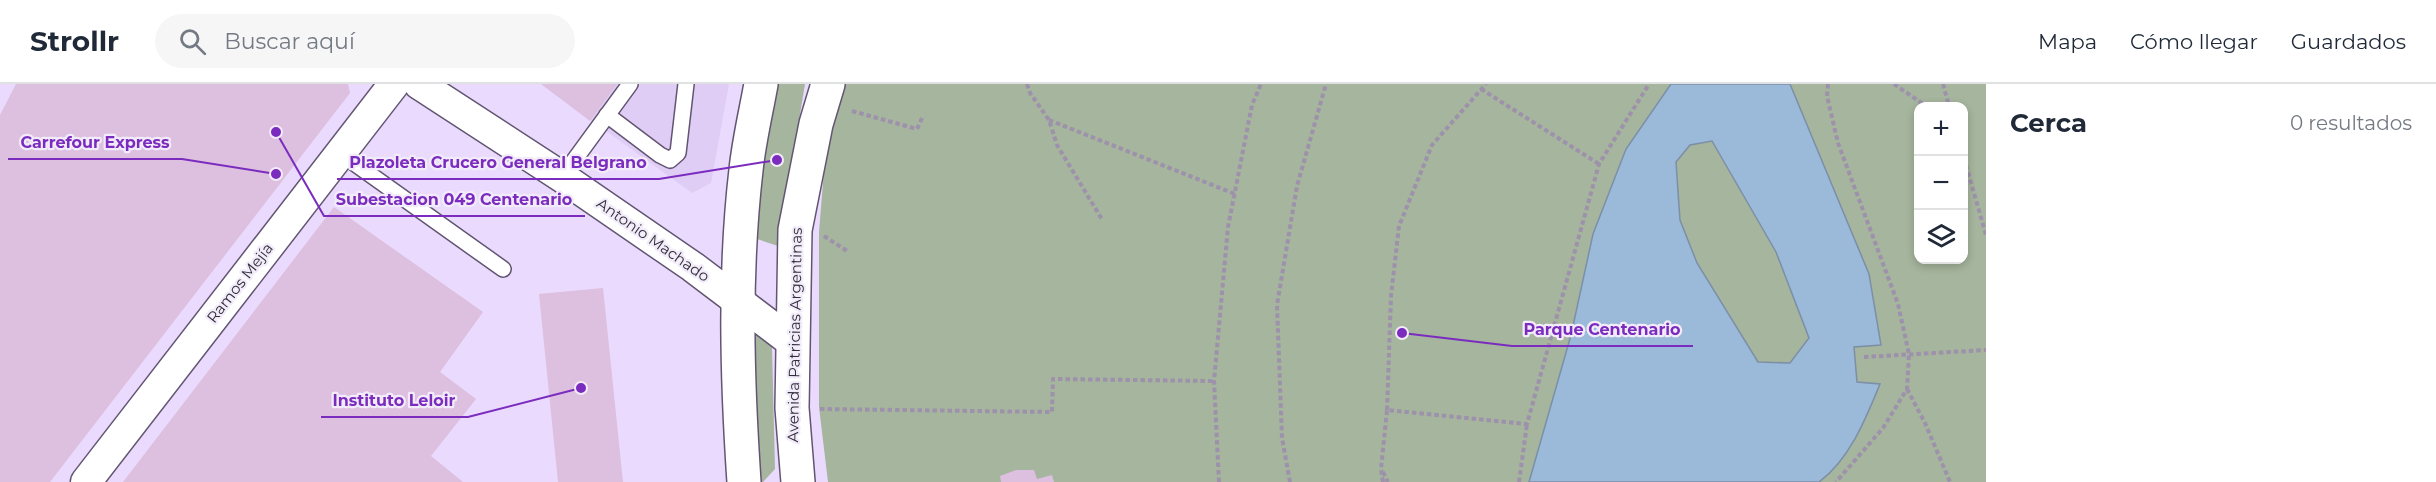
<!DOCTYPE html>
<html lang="es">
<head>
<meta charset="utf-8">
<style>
	body { margin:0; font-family:Montserrat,sans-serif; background:#f6f6f7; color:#1f2937 }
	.controls { position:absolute; right:18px; top:18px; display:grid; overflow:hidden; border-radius:12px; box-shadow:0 3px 9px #0003 }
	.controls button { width:54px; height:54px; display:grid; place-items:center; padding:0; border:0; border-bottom:2px solid #e0e1e3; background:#fff; color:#1f2937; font:30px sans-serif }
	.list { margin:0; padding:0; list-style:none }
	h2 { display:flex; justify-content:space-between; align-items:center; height:78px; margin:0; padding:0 24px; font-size:26px }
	h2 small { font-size:20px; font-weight:400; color:#747a83 }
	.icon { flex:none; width:33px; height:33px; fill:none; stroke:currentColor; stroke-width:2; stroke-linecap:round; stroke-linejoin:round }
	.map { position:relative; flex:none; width:1986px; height:398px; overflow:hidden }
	header { display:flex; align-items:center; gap:36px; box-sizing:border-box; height:84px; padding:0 30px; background:#fff; border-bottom:2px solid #e0e1e3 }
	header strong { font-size:28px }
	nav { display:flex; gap:33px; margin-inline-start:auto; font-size:21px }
	.search { width:420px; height:54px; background:#f6f6f7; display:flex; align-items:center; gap:15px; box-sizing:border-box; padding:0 21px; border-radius:33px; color:#747a83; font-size:22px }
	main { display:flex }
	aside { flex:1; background:#fff }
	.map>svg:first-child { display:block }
	.built { fill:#dfcdf6 }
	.green { fill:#a6b59d; fill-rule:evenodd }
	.water { fill:#9bb9d8; stroke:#7c8fa8; stroke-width:1.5; fill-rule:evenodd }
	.building { fill:#ddbfdf }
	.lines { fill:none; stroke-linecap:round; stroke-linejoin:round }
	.service-casing { stroke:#625572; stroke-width:18 }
	.minor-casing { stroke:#625572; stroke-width:33 }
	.secondary-casing { stroke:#625572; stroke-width:36 }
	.path { stroke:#9d91ab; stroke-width:4; stroke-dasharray:4.5 3; stroke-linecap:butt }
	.service { stroke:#fff; stroke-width:15 }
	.minor { stroke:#fff; stroke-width:30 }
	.secondary { stroke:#fff; stroke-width:33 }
	.labels { text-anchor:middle; stroke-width:4.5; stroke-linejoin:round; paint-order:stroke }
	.street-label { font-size:15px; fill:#322c39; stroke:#f2ecfa }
	.leader { fill:none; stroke:#7b2cbf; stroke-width:2 }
	.callout-dot { fill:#7b2cbf; stroke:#f2ecfa; stroke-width:2 }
	.callout-label { font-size:16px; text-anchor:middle; font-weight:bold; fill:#7b2cbf; stroke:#f2ecfa; stroke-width:4.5; stroke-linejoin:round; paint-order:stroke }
</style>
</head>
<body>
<header>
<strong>Strollr</strong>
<div class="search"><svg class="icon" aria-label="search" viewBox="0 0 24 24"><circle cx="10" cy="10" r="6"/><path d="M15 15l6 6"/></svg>Buscar aquí</div>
<nav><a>Mapa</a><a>Cómo llegar</a><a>Guardados</a></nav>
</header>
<main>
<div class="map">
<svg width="1986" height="398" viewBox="0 0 1986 398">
	<rect width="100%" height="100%" fill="#eadafd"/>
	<!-- built -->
	<polygon class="built" points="541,0 729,0 711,99 692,109"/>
	<!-- green -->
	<g class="green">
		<polygon points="773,0 805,0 778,162 751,153"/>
		<path d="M839 0H1986V398H828L819 323V148L828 37ZM1918 22H1964V176H1918Z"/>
		<polygon points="739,238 772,263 775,385 763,398 753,398"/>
	</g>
	<!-- water -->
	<path class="water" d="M1671 0H1790L1869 190 1881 261 1854 263 1857 298 1880 300C1866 334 1850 375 1819 398H1529L1571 251 1593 150 1626 65ZM1712 57 1776 168 1809 254 1790 279 1758 278 1697 179 1680 136 1676 78 1690 61Z"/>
	<!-- building -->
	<g class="building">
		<polygon points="16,0 348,0 350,9 50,398 0,398 0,31"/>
		<polygon points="541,0 617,0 590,37"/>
		<polygon points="334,123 483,228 440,288 476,315 431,372 463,398 123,398"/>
		<polygon points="603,204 623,398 558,398 539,210"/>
		<polygon points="1016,386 1034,386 1037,395 1052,391 1054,398 1001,398 1000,392"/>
	</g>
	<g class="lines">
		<defs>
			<g id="service">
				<polyline points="607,31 660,71 670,76 678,69 686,0"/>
				<polyline points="340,69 503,185"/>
				<polyline points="562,93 630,0"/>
			</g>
			<g id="minor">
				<polyline points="419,0 562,93 693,183 792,258"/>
				<polyline points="86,398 394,0"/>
			</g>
			<g id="secondary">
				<path d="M744 398C737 294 734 189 746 86 749 57 756 28 761 0"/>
				<polyline points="798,398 792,324 795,146 816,40 828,0"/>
			</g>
		</defs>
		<!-- service casing -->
		<use href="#service" class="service-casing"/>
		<!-- minor casing -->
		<use href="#minor" class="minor-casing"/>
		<!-- secondary casing -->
		<use href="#secondary" class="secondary-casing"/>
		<!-- path -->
		<g class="path">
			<polyline points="1027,0 1030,9 1049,36 1057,61 1103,137"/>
			<polyline points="1828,0 1827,12 1838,59 1898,220 1909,270 1907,305 1883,344 1836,398"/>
			<polyline points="1894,0 1926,22"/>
			<polyline points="1943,0 1949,22"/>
			<polyline points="1481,5 1599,80"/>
			<polyline points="852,27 917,45 922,34"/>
			<polyline points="1049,36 1235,110"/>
			<polyline points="1964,74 1986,151"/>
			<polyline points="824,152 847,167"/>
			<polyline points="1864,273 1986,266"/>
			<polyline points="1907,305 1925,339 1950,398"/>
			<polyline points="820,325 1052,328 1053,295 1214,297"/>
			<polyline points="1387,326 1391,212 1399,142 1432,61 1486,0"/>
			<polyline points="1383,388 1388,398"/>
			<polyline points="1219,398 1214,297 1228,143 1252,21 1261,0"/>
			<polyline points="1290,398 1282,354 1277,221 1297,102 1326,0"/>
			<polyline points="1383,398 1381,385 1387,326 1527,340 1599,80 1649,0"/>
			<polyline points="1519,398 1527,340"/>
		</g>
		<!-- service -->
		<use href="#service" class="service"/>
		<!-- minor -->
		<use href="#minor" class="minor"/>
		<!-- secondary -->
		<use href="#secondary" class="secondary"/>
	</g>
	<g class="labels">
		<!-- street labels -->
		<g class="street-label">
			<text transform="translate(653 156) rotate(35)" y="5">Antonio Machado</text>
			<text transform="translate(240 199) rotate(-52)" y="5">Ramos Mejía</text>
			<text transform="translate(795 251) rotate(-89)" y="5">Avenida Patricias Argentinas</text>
		</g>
	</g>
	<!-- callouts -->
	<path class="leader" d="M276 90L182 75H8M777 76L659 95H337M276 48L324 132H585M1402 249L1512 262H1693M581 304L468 333H321"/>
	<g class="callout-dot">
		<circle cx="276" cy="90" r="6"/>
		<circle cx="777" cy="76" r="6"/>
		<circle cx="276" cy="48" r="6"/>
		<circle cx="1402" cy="249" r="6"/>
		<circle cx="581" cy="304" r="6"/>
	</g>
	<g class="callout-label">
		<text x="95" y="64">Carrefour Express</text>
		<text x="498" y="84">Plazoleta Crucero General Belgrano</text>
		<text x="454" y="121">Subestacion 049 Centenario</text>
		<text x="1602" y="251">Parque Centenario</text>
		<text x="394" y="322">Instituto Leloir</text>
	</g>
</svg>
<div class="controls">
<button>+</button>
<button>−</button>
<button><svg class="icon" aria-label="layers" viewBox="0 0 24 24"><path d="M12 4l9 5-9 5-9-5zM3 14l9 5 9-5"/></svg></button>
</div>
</div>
<aside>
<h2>Cerca<small>0 resultados</small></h2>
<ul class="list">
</ul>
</aside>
</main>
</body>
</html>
